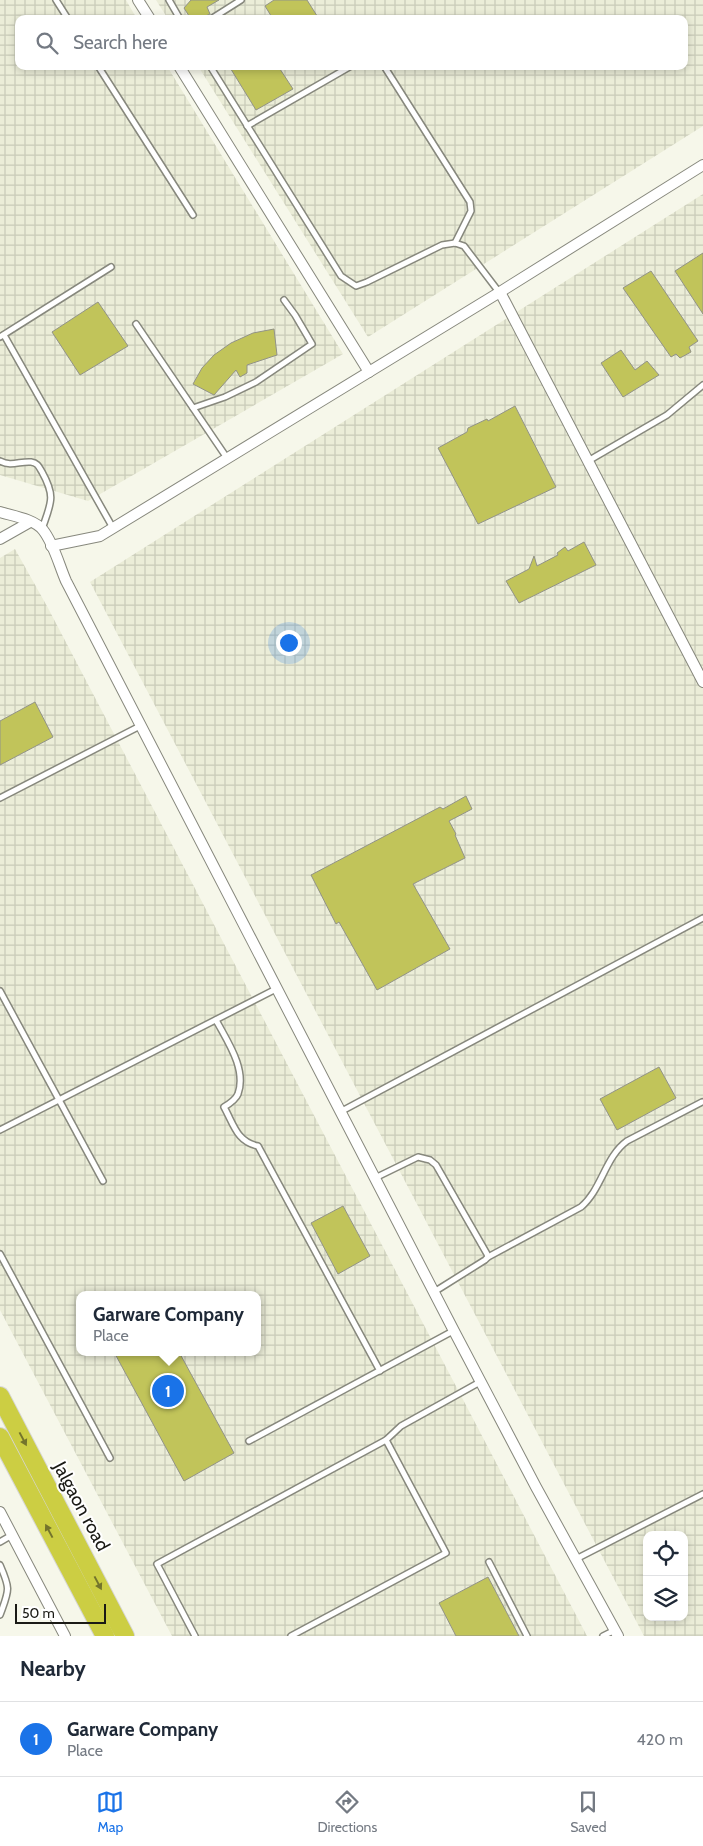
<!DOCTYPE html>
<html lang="en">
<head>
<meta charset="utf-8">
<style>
	body { margin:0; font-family:Cabin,sans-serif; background:#f6f6f7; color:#1f2937 }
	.controls { position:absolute; right:15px; bottom:15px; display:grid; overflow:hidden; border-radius:10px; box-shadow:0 2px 8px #0003 }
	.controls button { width:45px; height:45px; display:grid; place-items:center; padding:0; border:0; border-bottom:1px solid #e0e1e3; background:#fff; color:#1f2937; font:25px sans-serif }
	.scale { position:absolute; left:15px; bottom:12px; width:91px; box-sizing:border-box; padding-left:5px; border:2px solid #1a1a15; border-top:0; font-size:14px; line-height:18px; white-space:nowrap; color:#1a1a15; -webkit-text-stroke:4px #fff; paint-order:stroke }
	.you { position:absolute; left:288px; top:642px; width:18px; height:18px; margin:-12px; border:4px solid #fff; border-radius:50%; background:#1a73e8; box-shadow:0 0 0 8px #1a73e833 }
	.badge { display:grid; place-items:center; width:32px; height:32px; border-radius:50%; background:#1a73e8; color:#fff; font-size:16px; font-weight:700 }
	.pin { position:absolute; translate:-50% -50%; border:2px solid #fff; box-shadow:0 1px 5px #0006 }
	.popup { position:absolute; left:76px; top:1291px; width:185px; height:65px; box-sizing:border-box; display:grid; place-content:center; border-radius:10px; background:#fff; filter:drop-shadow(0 1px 4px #0005); font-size:16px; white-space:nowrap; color:#747a83 }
	.popup b { font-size:19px; color:#1f2937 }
	.popup::after { content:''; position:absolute; left:50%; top:100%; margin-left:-10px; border:10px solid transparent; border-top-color:#fff }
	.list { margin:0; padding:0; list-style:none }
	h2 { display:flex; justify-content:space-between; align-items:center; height:65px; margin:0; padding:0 20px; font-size:21px }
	h2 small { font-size:16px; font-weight:400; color:#747a83 }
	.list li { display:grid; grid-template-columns:32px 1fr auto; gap:15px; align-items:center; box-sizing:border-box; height:75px; padding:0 20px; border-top:1px solid #e0e1e3 }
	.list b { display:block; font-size:19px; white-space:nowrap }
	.list p { margin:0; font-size:16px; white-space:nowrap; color:#747a83 }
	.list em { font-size:16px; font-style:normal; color:#747a83 }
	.icon { flex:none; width:28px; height:28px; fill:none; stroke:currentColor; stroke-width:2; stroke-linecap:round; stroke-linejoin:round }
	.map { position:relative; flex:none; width:703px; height:1636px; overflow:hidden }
	.search { position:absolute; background:#fff; box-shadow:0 2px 8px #0003; left:15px; right:15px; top:15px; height:55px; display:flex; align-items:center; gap:12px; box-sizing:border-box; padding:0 18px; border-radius:10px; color:#747a83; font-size:19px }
	.sheet { height:140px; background:#fff }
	nav { display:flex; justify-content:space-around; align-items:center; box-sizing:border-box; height:70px; border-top:1px solid #e0e1e3; background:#fff; font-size:14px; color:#747a83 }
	nav a { display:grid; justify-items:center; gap:2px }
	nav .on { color:#1a73e8 }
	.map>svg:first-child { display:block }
	.industrial { fill:url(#industrial-grid); fill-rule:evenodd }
	.building { fill:#c1c45a; stroke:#929387 }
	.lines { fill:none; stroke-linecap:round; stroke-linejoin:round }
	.lane-casing { stroke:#87887d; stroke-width:8 }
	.street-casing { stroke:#87887d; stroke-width:12 }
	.highway-casing { stroke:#d6d6d5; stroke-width:20 }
	.lane { stroke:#fff; stroke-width:5 }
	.street { stroke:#fff; stroke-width:10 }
	.highway { stroke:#ccce43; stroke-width:18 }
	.oneway { fill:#73742c }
	.labels { text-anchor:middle; stroke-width:4; stroke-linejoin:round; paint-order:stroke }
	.street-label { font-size:19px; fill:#1a1a15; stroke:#fff }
</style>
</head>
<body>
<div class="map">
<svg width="703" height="1636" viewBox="0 0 703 1636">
	<defs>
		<pattern id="industrial-grid" width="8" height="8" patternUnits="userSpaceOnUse" patternTransform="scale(1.25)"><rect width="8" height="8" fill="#ebedd8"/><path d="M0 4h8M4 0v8" fill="none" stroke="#c9cbb8"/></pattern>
	</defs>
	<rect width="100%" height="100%" fill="#f6f7ea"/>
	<!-- industrial -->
	<g class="industrial">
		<polygon points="0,0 126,0 137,19 19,19 19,66 167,66 343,354 88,501 0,475"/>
		<polygon points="156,0 703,0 703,126 368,337 198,66 684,66 684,19 168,19"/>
		<path d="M703 194V1636H644L90 582ZM647 1535H684V1617H647Z"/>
		<path d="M15 549 48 608 587 1636H172L0 1310V558ZM79 1295H257V1352H79Z"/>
	</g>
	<!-- building -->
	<g class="building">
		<polygon points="191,0 219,0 207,7 210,14 199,19 191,19 184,8"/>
		<polygon points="274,0 307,0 319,19 273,19 265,6"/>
		<polygon points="229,66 278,66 293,89 256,110"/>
		<polygon points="703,253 703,314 675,271"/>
		<polygon points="651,271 698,341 689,347 691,352 680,358 676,354 671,357 623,288"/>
		<polygon points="98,302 128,346 80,375 52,332"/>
		<polygon points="274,329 277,355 247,365 247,373 240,377 236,370 214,395 193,384 202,368 214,355 231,343 253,333"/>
		<polygon points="621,350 635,370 647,361 659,375 623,397 601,363"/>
		<polygon points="515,406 556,487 478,524 438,448 467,432 468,428 487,419 488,421"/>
		<polygon points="584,542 596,565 519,603 506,581 529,569 534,556 537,566 558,555 557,553 565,547 568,551"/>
		<polygon points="35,702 53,737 0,765 0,721"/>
		<polygon points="466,796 472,809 449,821 456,834 455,835 465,858 413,884 450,949 377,990 339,922 336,924 311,875 440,807 443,809"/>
		<polygon points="659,1067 676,1098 617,1130 600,1099"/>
		<polygon points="343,1206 370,1256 338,1274 311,1223"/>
		<polygon points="114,1352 179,1352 234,1453 184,1481"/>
		<polygon points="488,1577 519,1636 456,1636 439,1603"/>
	</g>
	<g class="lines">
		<defs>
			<g id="lane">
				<polyline points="56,0 68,19"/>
				<polyline points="169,0 180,19"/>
				<polyline points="211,19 241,0"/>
				<polyline points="98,66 193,215"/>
				<polyline points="210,66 341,276 356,286 367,282 442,245 455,243 464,246 499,292"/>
				<polyline points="384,66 470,202 471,211 455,243"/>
				<polyline points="247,126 351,66"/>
				<polyline points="136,324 227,458"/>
				<polyline points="4,335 113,528"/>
				<polyline points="0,337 111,267"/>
				<polyline points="193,408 225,397 256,382 312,344 295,315 284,300"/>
				<path d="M0 461C11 467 20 461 31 462 38 463 39 467 42 472 56 497 51 503 42 529"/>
				<polyline points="588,461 667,415 703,385"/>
				<polyline points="0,798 140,726"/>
				<polyline points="0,991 103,1181"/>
				<path d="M216 1020C227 1041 247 1069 238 1094 236 1099 229 1104 224 1107 234 1125 237 1142 258 1146L380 1371"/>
				<polyline points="340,1112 703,918"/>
				<polyline points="0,1130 276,989"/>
				<polyline points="375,1178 418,1157 430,1160 436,1165 487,1254 488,1257 485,1260 434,1292"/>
				<polyline points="0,1254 110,1458"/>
				<path d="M488 1257 581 1207C602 1189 605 1157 627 1141L702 1102"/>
				<polyline points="249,1441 453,1331"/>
				<polyline points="0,1542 12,1535"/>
				<polyline points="576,1559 703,1494"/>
				<polyline points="489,1562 527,1636"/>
				<path d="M0 1565C11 1590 9 1590 0 1615"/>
				<polyline points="195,1636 157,1564 386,1440 401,1426 480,1382"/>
				<polyline points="291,1636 446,1553 386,1440"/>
				<polyline points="603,1636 615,1630"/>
			</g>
			<g id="street">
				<polyline points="138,0 150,19"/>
				<polyline points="179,66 369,372"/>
				<polyline points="500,292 703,682"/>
				<path d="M0 512C13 516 34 519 43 530 54 544 59 565 66 581L454 1331 536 1487 618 1636"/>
				<polyline points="0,539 30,522"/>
				<polyline points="51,546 100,536 500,292 703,165"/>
				<polyline points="0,1512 65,1636"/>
			</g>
			<g id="highway">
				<polyline points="0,1396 125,1636"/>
				<polyline points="0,1437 105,1636"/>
			</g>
		</defs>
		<!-- lane casing -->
		<use href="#lane" class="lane-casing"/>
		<!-- street casing -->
		<use href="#street" class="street-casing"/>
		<!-- highway casing -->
		<use href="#highway" class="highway-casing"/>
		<!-- lane -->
		<use href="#lane" class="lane"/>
		<!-- street -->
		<use href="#street" class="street"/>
		<!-- highway -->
		<use href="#highway" class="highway"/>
	</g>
	<!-- one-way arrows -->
	<defs><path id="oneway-solid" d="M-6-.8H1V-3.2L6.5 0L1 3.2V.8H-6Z" transform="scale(1.25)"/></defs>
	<g class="oneway">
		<use href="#oneway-solid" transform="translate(23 1439) rotate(62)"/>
		<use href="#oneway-solid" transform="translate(49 1531) rotate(-118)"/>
		<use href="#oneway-solid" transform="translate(98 1583) rotate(62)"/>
	</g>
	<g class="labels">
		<!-- street labels -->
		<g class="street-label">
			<text transform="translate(82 1506) rotate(62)" y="7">Jalgaon road</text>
		</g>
	</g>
</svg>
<div class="controls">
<button><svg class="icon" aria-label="locate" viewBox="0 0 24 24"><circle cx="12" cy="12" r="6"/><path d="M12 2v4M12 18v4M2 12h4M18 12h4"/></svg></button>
<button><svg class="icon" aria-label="layers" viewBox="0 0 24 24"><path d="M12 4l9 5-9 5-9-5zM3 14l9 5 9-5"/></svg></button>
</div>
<div class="scale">50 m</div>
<div class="you"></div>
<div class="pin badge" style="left:168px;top:1391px">1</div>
<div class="popup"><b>Garware Company</b>Place</div>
<div class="search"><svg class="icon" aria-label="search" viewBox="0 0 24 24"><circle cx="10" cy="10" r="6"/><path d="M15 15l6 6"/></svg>Search here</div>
</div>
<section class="sheet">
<h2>Nearby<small></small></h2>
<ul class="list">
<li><span class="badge">1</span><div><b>Garware Company</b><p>Place</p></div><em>420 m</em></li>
</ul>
</section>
<nav>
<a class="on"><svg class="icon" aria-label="map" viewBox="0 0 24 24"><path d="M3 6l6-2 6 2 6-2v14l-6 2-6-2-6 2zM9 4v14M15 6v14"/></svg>Map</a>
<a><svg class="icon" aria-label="directions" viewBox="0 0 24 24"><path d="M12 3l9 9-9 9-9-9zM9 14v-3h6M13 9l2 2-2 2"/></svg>Directions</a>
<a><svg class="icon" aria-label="saved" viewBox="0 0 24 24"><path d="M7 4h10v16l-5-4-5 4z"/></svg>Saved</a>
</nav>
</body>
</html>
